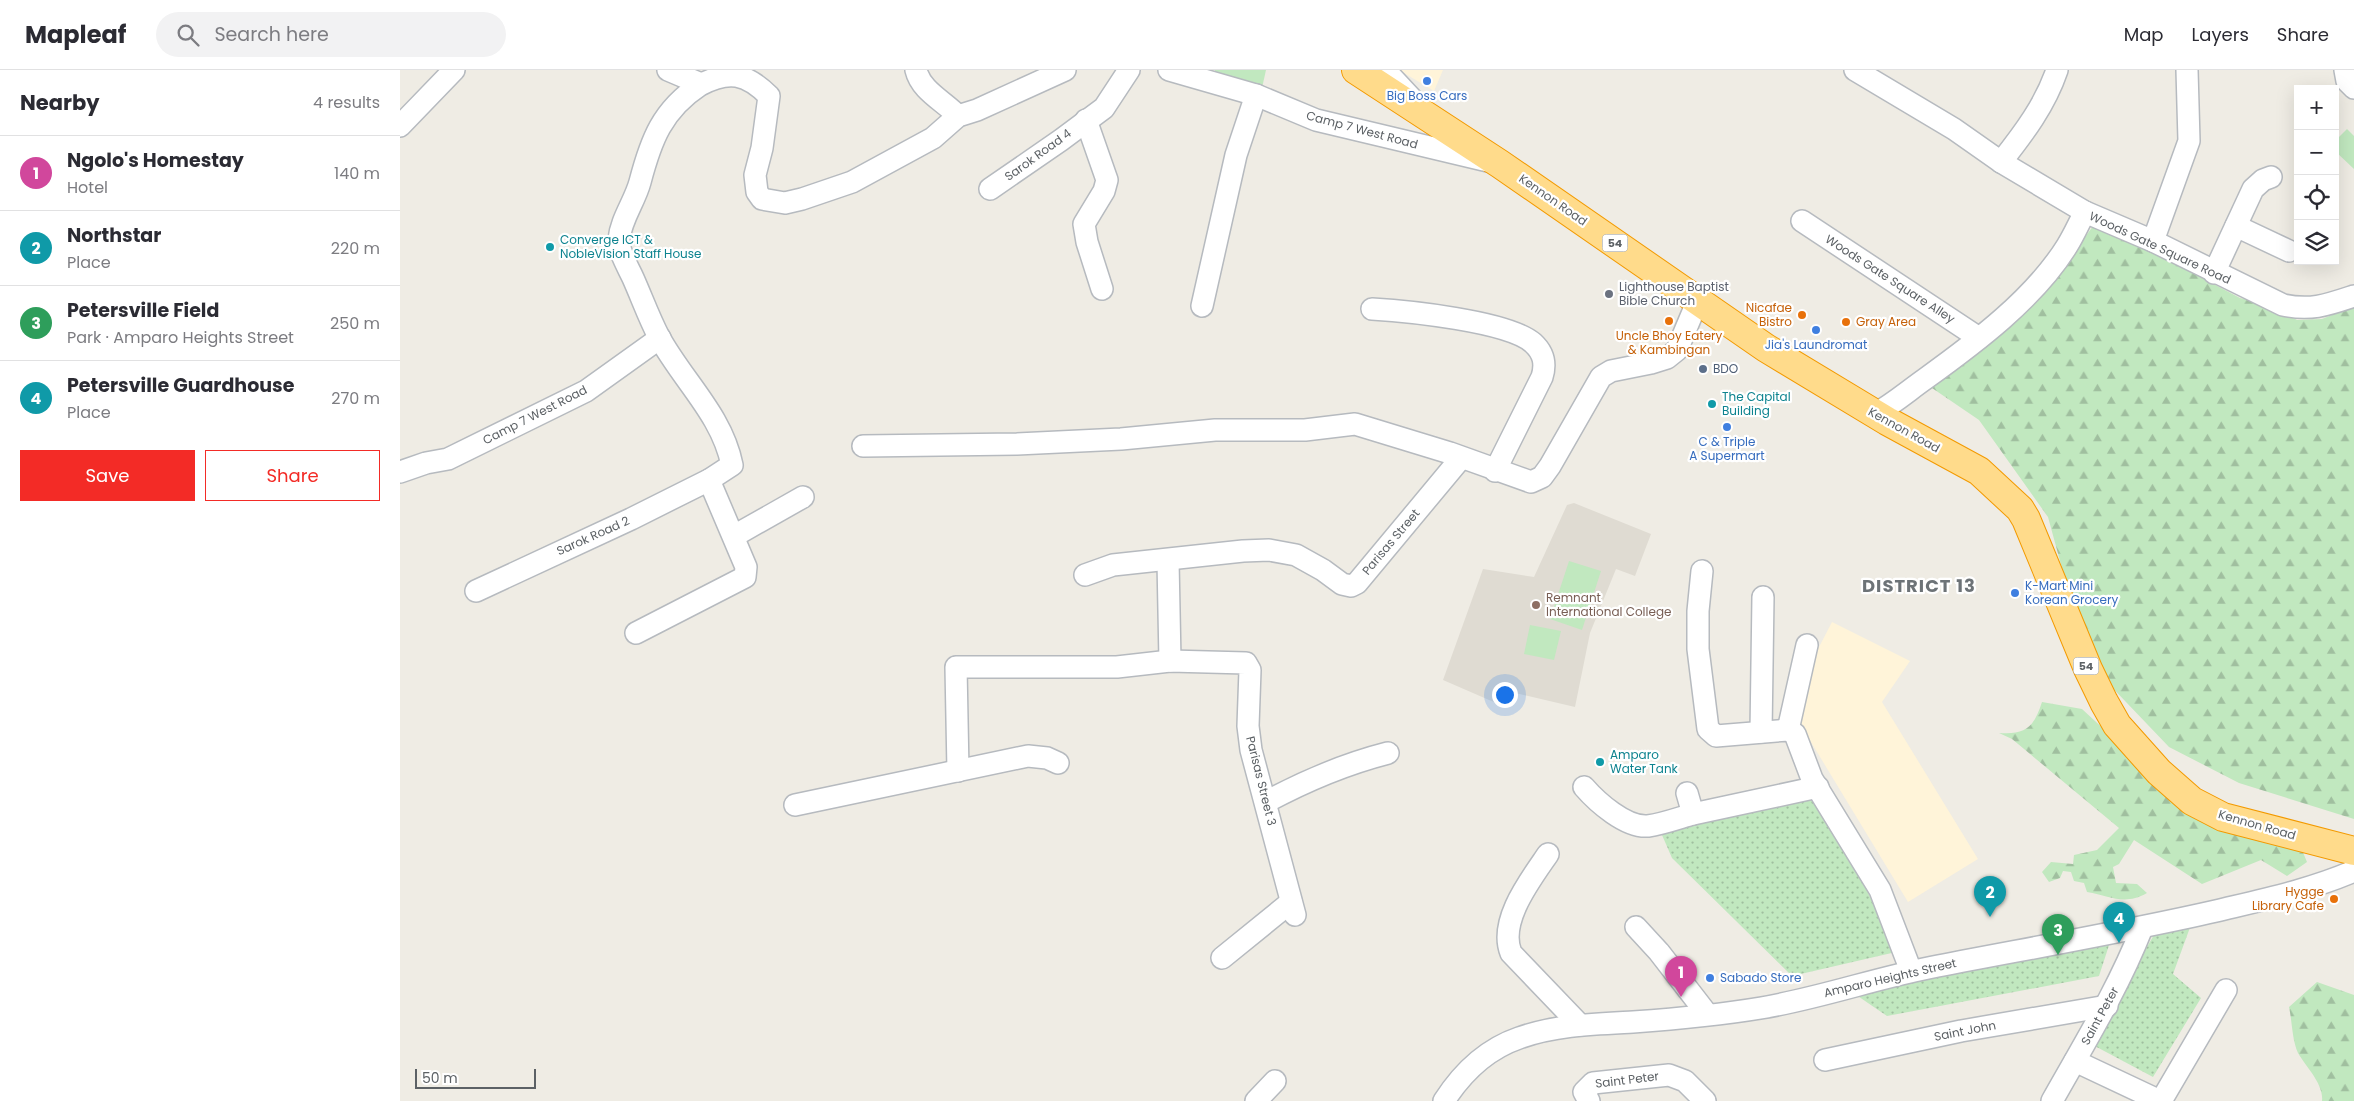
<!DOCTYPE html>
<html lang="en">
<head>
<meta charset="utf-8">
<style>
	body { margin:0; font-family:Poppins,sans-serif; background:#f2f2f3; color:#2b2b33 }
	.controls { position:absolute; right:15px; top:15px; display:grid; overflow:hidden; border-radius:0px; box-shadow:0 5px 20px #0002 }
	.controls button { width:45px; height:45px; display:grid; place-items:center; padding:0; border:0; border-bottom:1px solid #e1e1e2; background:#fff; color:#2b2b33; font:25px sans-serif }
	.scale { position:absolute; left:15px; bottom:12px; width:121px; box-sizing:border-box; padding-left:5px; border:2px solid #5c6165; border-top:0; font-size:14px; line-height:18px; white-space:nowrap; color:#5c6165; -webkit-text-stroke:4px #fff; paint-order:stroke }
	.you { position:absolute; left:1104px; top:624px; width:18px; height:18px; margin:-12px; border:4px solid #fff; border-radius:50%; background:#1a73e8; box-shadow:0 0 0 8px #1a73e833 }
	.badge { display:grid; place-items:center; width:32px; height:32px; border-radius:50%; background:#f32b26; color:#fff; font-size:16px; font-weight:700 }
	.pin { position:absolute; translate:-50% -41px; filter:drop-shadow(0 1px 2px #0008) }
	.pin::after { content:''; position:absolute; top:26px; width:18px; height:15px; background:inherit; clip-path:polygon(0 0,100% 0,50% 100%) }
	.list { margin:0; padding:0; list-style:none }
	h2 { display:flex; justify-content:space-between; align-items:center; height:65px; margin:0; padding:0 20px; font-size:21px }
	h2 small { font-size:16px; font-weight:400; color:#7c7c81 }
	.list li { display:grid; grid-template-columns:32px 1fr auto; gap:15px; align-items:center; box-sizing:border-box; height:75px; padding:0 20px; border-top:1px solid #e1e1e2 }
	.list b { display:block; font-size:19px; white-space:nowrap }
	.list p { margin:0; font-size:16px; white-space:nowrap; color:#7c7c81 }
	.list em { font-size:16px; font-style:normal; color:#7c7c81 }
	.actions { display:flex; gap:10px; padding:15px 20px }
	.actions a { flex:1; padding:11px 0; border:1px solid #f32b26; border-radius:0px; text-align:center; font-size:18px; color:#f32b26 }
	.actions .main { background:#f32b26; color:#fff }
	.icon { flex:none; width:28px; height:28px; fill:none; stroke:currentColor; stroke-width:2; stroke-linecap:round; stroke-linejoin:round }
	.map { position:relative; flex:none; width:1954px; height:1031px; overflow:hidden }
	header { display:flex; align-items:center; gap:30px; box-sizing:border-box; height:70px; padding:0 25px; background:#fff; border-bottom:1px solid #e1e1e2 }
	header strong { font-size:24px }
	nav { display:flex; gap:28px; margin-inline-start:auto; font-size:18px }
	.search { width:350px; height:45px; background:#f2f2f3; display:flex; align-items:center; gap:12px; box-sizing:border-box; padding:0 18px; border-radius:28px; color:#7c7c81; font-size:19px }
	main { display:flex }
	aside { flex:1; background:#fff }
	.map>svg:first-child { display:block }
	.commercial { fill:#fff4d9 }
	.education { fill:#dfdbd2 }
	.green { fill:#c1e8bf }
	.forest { fill:url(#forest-firs) }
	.park { fill:url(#park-dots) }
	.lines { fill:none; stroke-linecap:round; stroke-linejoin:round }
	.minor-casing { stroke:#b6babf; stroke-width:24 }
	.highway-casing { stroke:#f39a00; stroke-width:30 }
	.minor { stroke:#fff; stroke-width:21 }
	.highway { stroke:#ffdb8b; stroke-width:28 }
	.shop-dot { fill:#3f7fe0; stroke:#fff; stroke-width:2 }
	.culture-dot { fill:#0f9aa8; stroke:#fff; stroke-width:2 }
	.worship-dot { fill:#6b7280; stroke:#fff; stroke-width:2 }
	.food-dot { fill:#e8710a; stroke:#fff; stroke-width:2 }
	.service-dot { fill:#5c6f8a; stroke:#fff; stroke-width:2 }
	.education-dot { fill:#8d6e63; stroke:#fff; stroke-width:2 }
	.labels { text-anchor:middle; stroke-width:4.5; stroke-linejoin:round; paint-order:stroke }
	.shield { fill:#fff; stroke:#8d9093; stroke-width:1 }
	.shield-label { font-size:11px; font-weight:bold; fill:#5c6165 }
	.shop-label { font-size:12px; fill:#366cbe; stroke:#fff }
	.street-label { font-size:12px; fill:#5c6165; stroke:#fff }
	.culture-label { font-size:12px; fill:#0d838f; stroke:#fff; text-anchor:start }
	.worship-label { font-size:12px; fill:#5b616d; stroke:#fff; text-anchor:start }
	.food-label { font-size:12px; fill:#c56008; stroke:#fff; text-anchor:end }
	.service-label { font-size:12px; fill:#4e5e75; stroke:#fff; text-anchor:start }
	.education-label { font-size:12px; fill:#785e54; stroke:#fff; text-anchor:start }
	.district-label { font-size:18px; font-weight:bold; letter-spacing:1px; fill:#6d7377; stroke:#fff }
</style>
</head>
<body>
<header>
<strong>Mapleaf</strong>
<div class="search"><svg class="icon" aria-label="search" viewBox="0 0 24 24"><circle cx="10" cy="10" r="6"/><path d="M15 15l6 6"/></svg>Search here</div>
<nav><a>Map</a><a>Layers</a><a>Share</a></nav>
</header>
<main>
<aside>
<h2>Nearby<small>4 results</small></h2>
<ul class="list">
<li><span class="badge" style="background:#d1479c">1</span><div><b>Ngolo's Homestay</b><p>Hotel</p></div><em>140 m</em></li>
<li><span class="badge" style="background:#0f9aa8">2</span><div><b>Northstar</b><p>Place</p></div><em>220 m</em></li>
<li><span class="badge" style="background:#2e9e5b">3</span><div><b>Petersville Field</b><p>Park · Amparo Heights Street</p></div><em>250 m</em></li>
<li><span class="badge" style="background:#0f9aa8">4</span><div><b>Petersville Guardhouse</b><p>Place</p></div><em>270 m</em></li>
</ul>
<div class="actions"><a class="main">Save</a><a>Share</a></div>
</aside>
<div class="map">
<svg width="1954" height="1031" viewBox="0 0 1954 1031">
	<defs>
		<pattern id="forest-firs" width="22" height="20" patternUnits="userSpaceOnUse" patternTransform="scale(1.25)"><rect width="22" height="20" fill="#c1e8bf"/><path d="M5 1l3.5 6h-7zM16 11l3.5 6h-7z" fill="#a0bf9f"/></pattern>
		<pattern id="park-dots" width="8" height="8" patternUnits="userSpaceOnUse" patternTransform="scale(1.25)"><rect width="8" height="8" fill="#c1e8bf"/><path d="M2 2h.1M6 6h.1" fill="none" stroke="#a0bf9f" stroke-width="1.8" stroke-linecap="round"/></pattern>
	</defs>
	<rect width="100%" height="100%" fill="#efece4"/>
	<!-- commercial -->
	<g class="commercial">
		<polygon points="999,0 1043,0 1034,21"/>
		<polygon points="1432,552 1510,591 1482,632 1578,789 1508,832 1400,654 1405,604"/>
	</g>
	<!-- education -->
	<polygon class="education" points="1174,433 1251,464 1235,506 1216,499 1190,563 1175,637 1102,620 1096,633 1043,610 1083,499 1134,507 1167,435"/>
	<!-- green -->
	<g class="green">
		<polygon points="815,0 866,0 862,18 814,8"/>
		<polygon points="1947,59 1954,66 1954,99 1935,81 1935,71"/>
		<polygon points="1169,491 1201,501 1182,560 1150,549"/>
		<polygon points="1130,555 1161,561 1154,590 1124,584"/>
	</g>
	<!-- forest -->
	<g class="forest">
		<polygon points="1696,152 1840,228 1866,234 1897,250 1922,249 1954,236 1954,749 1839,713 1769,677 1704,609 1678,557 1648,447 1579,350 1532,318 1639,230"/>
		<path d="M1642 632 1682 639 1785 734 1897 768 1907 792 1887 806 1861 790 1802 814 1734 770 1719 794 1713 797 1716 813 1737 814 1747 823C1724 836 1711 826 1687 822L1684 813 1674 811 1671 802 1663 801 1660 808 1649 812 1642 802 1651 792 1673 794 1674 785 1697 780 1719 758 1612 669 1599 663C1626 665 1634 657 1642 632Z"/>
		<path d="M1917 912 1954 925V1031H1922C1924 1014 1906 997 1898 983 1892 970 1892 950 1889 937Z"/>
	</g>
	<!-- park -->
	<g class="park">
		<polygon points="1420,721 1496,882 1392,906 1272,788 1259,758"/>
		<polygon points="1762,851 1792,852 1773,904 1801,928 1753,1007 1691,974"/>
		<polygon points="1713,863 1699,906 1487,946 1446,918"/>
	</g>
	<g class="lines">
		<defs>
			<g id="minor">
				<polyline points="268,0 301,14"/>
				<path d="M516 0C521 21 544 31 558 46"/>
				<polyline points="769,0 856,25 916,50 1088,91"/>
				<polyline points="985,0 1012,29"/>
				<path d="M1455 0 1554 59 1601 92 1685 142 1753 171 1883 235C1911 241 1927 235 1954 226"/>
				<polyline points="1945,0 1947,11 1954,18"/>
				<polyline points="686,50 707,110 704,121 684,154 687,172 702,219"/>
				<polyline points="0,56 54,0"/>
				<path d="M1601 92C1624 63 1645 35 1657 0"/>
				<polyline points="590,119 661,70 704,38 729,0"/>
				<polyline points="1402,151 1579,268"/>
				<polyline points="1836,156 1889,181"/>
				<polyline points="1753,171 1789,71 1787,0"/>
				<polyline points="1814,203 1853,119 1863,110 1871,107"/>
				<polyline points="802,236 836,85 856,25"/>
				<path d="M972 239C1006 241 1108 251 1133 273 1144 283 1146 294 1142 307L1095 401"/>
				<path d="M1475 344C1493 334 1508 321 1525 309 1575 273 1634 229 1667 176 1674 165 1679 153 1685 142"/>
				<polyline points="463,376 617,374 721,369 815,360 905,360 955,354 1050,383 1131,412 1142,407 1150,396 1201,307 1211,301 1251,293 1267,288 1277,280 1298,230"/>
				<polyline points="0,402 26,393 48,389 186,321 260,268"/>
				<polyline points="334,466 403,427"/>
				<polyline points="768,491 770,591"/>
				<polyline points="1302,501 1298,541 1298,579 1308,659 1316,666 1388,660 1395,664 1412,709 1480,820 1511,901"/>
				<polyline points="685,505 713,495 843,481 869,480 896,485 923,500 942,514 951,516 957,513 1061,388"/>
				<path d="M76 521 231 449 309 410 332 395C322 345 283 311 259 267 249 248 242 228 233 208 228 197 218 181 219 169 221 149 235 131 240 112 251 70 262 40 300 15 329 0 346 3 369 26L362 78 355 105 357 122 362 129 385 133 402 129 452 112 533 68 558 46 577 40 665 0"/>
				<polyline points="236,563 345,507 346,497 309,410"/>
				<polyline points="1388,660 1407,575"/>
				<polyline points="1361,662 1363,527"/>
				<polyline points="558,701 556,597 717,597 770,591 846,593 850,600 848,656 851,680 895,845"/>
				<path d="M1184 717C1197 732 1226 758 1248 756 1263 754 1279 748 1293 744"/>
				<polyline points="1287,723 1293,744 1418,717"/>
				<path d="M866 732C905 711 945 694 988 683"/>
				<polyline points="395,735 628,686 647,688 658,693"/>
				<path d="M1148 784C1131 809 1098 851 1111 883L1180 955"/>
				<polyline points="1236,857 1259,882 1307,944"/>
				<polyline points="822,888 891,832"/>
				<polyline points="1425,990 1561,961 1707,936"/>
				<polyline points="1675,991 1760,1031"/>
				<polyline points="856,1031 875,1011"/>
				<path d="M1044 1031C1062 1003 1087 979 1119 968 1155 955 1195 954 1233 952 1275 949 1319 945 1361 938 1421 928 1479 907 1538 896 1631 878 1724 862 1816 841 1862 830 1910 820 1954 801"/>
				<polyline points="1189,1031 1184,1022 1193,1013 1269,1005 1285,1011 1305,1031"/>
				<path d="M1652 1031C1684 974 1718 919 1742 858"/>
				<polyline points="1761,1031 1826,920"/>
			</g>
			<polyline id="highway" points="956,0 1100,94 1366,278 1487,351 1579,401 1620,439 1626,449 1688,599 1704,632 1717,655 1759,702 1792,731 1823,747 1954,781"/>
		</defs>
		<!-- minor casing -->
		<use href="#minor" class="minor-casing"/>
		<!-- highway casing -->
		<use href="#highway" class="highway-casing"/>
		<!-- minor -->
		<use href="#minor" class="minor"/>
		<!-- highway -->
		<use href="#highway" class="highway"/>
	</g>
	<!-- markers -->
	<g class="shop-dot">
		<circle cx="1027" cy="11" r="5"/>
		<circle cx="1416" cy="260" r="5"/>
		<circle cx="1327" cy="357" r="5"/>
		<circle cx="1615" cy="523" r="5"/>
		<circle cx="1310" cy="908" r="5"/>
	</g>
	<g class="culture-dot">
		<circle cx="150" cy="177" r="5"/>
		<circle cx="1312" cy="334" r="5"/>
		<circle cx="1200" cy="692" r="5"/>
	</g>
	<circle class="worship-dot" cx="1209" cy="224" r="5"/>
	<g class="food-dot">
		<circle cx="1402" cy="245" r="5"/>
		<circle cx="1269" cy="251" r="5"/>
		<circle cx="1446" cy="252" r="5"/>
		<circle cx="1934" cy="829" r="5"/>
	</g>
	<circle class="service-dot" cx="1303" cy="299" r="5"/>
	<circle class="education-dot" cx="1136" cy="535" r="5"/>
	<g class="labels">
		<!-- shield labels -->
		<g class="shield">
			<rect x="1202.5" y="164.5" width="25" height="17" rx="4"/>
			<rect x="1673.5" y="587.5" width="25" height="17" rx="4"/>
		</g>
		<g class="shield-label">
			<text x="1215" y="177">54</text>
			<text x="1686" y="600">54</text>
		</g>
		<!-- shop labels -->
		<g class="shop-label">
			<text x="1027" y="30">Big Boss Cars</text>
			<text x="1416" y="279">Jia's Laundromat</text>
			<text x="1327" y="376">C &amp; Triple<tspan x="1327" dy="14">A Supermart</tspan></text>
			<text x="1625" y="520" text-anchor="start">K-Mart Mini<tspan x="1625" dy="14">Korean Grocery</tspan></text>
			<text x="1320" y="912" text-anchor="start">Sabado Store</text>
		</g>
		<!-- street labels -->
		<g class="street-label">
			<text transform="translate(962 60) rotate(15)" y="4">Camp 7 West Road</text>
			<text transform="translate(638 85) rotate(-36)" y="4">Sarok Road 4</text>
			<text transform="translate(1153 130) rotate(35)" y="4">Kennon Road</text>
			<text transform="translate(1760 178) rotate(25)" y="4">Woods Gate Square Road</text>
			<text transform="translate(1490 209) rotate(33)" y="4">Woods Gate Square Alley</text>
			<text transform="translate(135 345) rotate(-27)" y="4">Camp 7 West Road</text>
			<text transform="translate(1504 360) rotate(29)" y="4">Kennon Road</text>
			<text transform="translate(193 466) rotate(-24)" y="4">Sarok Road 2</text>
			<text transform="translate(991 472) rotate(-50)" y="4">Parisas Street</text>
			<text transform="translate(861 711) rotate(76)" y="4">Parisas Street 3</text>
			<text transform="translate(1857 755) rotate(16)" y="4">Kennon Road</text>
			<text transform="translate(1490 908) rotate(-13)" y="4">Amparo Heights Street</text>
			<text transform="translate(1700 946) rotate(-61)" y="4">Saint Peter</text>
			<text transform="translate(1565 961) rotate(-11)" y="4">Saint John</text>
			<text transform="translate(1227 1010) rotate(-7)" y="4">Saint Peter</text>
		</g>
		<!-- culture labels -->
		<g class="culture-label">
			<text x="160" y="174">Converge ICT &amp;<tspan x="160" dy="14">NobleVision Staff House</tspan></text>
			<text x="1322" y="331">The Capital<tspan x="1322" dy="14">Building</tspan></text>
			<text x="1210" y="689">Amparo<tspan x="1210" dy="14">Water Tank</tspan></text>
		</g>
		<!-- worship labels -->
		<g class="worship-label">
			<text x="1219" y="221">Lighthouse Baptist<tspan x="1219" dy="14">Bible Church</tspan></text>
		</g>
		<!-- food labels -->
		<g class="food-label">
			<text x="1392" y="242">Nicafae<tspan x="1392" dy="14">Bistro</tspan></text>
			<text x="1456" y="256" text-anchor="start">Gray Area</text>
			<text x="1269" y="270" text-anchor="middle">Uncle Bhoy Eatery<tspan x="1269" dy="14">&amp; Kambingan</tspan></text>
			<text x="1924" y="826">Hygge<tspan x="1924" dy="14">Library Cafe</tspan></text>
		</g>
		<!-- service labels -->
		<g class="service-label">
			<text x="1313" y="303">BDO</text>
		</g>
		<!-- education labels -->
		<g class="education-label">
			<text x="1146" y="532">Remnant<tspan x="1146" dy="14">International College</tspan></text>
		</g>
		<!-- district labels -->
		<g class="district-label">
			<text x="1519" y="522">DISTRICT 13</text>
		</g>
	</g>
</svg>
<div class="controls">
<button>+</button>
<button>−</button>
<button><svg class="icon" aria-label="locate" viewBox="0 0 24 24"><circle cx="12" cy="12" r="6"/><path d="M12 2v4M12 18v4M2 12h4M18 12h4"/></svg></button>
<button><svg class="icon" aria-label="layers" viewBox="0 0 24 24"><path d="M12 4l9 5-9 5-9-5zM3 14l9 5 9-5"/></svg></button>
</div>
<div class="scale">50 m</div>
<div class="you"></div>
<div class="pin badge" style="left:1281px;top:927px;background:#d1479c">1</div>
<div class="pin badge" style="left:1590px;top:847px;background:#0f9aa8">2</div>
<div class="pin badge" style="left:1658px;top:885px;background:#2e9e5b">3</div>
<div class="pin badge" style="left:1719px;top:873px;background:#0f9aa8">4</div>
</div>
</main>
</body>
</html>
